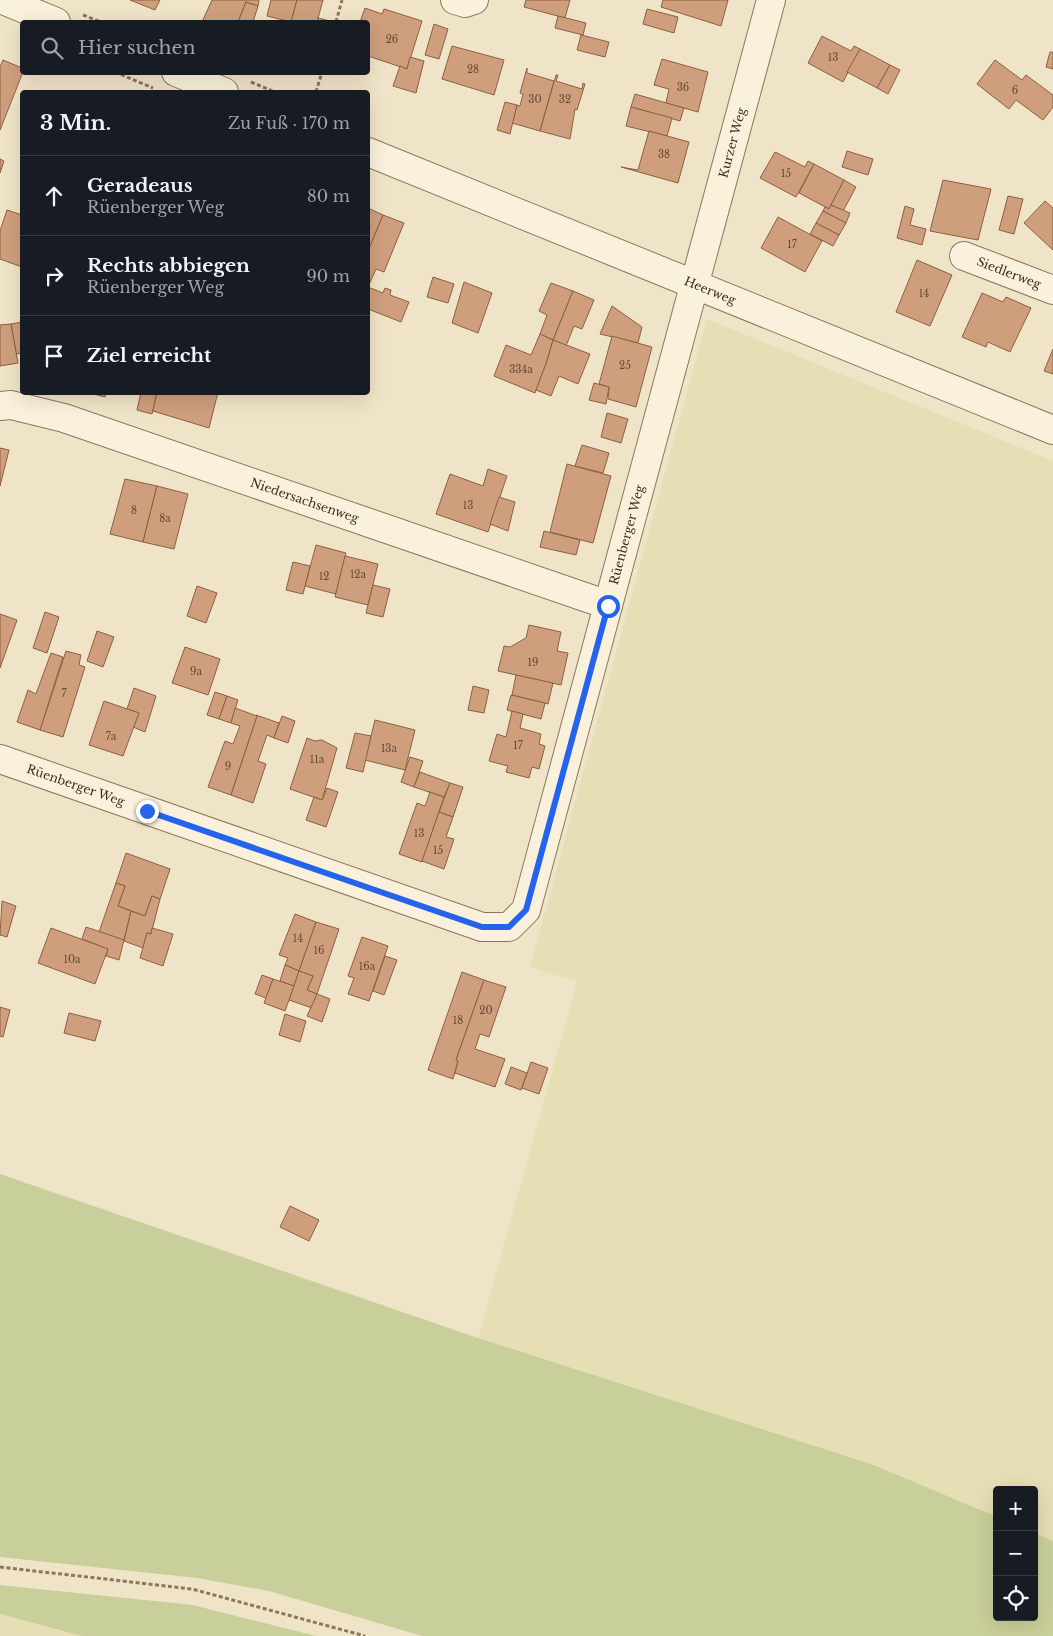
<!DOCTYPE html>
<html lang="de">
<head>
<meta charset="utf-8">
<style>
	body { margin:0; font-family:"Libre Baskerville",serif; background:#20242c; color:#f1f3f6 }
	.controls { position:absolute; right:15px; bottom:15px; display:grid; overflow:hidden; border-radius:5px; box-shadow:0 5px 20px #0002 }
	.controls button { width:45px; height:45px; display:grid; place-items:center; padding:0; border:0; border-bottom:1px solid #363941; background:#171b24; color:#f1f3f6; font:25px sans-serif }
	.stop { position:absolute; width:15px; height:15px; margin:-11px; border:4px solid #2563eb; border-radius:50%; background:#fff }
	.stop.end { background:#2563eb; border-color:#fff; box-shadow:0 1px 5px #0008 }
	.list { margin:0; padding:0; list-style:none }
	h2 { display:flex; justify-content:space-between; align-items:center; height:65px; margin:0; padding:0 20px; font-size:21px }
	h2 small { font-size:16px; font-weight:400; color:#9ea1a6 }
	.list li { display:grid; grid-template-columns:32px 1fr auto; gap:15px; align-items:center; box-sizing:border-box; height:80px; padding:0 20px; border-top:1px solid #363941 }
	.list b { display:block; font-size:19px; white-space:nowrap }
	.list p { margin:0; font-size:16px; white-space:nowrap; color:#9ea1a6 }
	.list em { font-size:16px; font-style:normal; color:#9ea1a6 }
	.icon { flex:none; width:28px; height:28px; fill:none; stroke:currentColor; stroke-width:2; stroke-linecap:round; stroke-linejoin:round }
	.map { position:relative; flex:none; width:1053px; height:1636px; overflow:hidden }
	.search { position:absolute; background:#171b24; box-shadow:0 5px 20px #0002; left:20px; top:20px; width:350px; height:55px; display:flex; align-items:center; gap:12px; box-sizing:border-box; padding:0 18px; border-radius:5px; color:#9ea1a6; font-size:19px }
	.panel { position:absolute; background:#171b24; box-shadow:0 5px 20px #0002; left:20px; top:90px; width:350px; height:305px; border-radius:5px }
	.map>svg:first-child { display:block }
	.farmland { fill:#e6deb5 }
	.green { fill:#c9cf9b }
	.building { fill:#cf9f7d; stroke:#8d5f41 }
	.lines { fill:none; stroke-linecap:round; stroke-linejoin:round }
	.minor-casing { stroke:#8d765c; stroke-width:30 }
	.tertiary-casing { stroke:#8d765c; stroke-width:30 }
	.path { stroke:#8d765c; stroke-width:3; stroke-dasharray:4 2.5; stroke-linecap:butt }
	.minor { stroke:#faf1dc; stroke-width:28 }
	.tertiary { stroke:#faf1dc; stroke-width:28 }
	.route { stroke:#2563eb; stroke-width:6 }
	.labels { text-anchor:middle; stroke-width:4; stroke-linejoin:round; paint-order:stroke }
	.number-label { font-size:10px; fill:#624a37 }
	.street-label { font-size:12px; fill:#3d2e20; stroke:#f7eed8 }
</style>
</head>
<body>
<div class="map">
<svg width="1053" height="1636" viewBox="0 0 1053 1636">
	<rect width="100%" height="100%" fill="#f0e4c8"/>
	<!-- farmland -->
	<g class="farmland">
		<polygon points="707,319 1053,461 1053,1541 1034,1533 1034,1490 997,1490 997,1517 874,1465 478,1338 577,982 530,967"/>
		<polygon points="0,1614 82,1636 0,1636"/>
	</g>
	<!-- green -->
	<g class="green">
		<polygon points="0,1174 478,1338 874,1465 997,1517 997,1617 1034,1617 1034,1533 1053,1541 1053,1636 422,1636 269,1591 197,1578 0,1557"/>
		<polygon points="0,1585 193,1605 316,1636 82,1636 0,1614"/>
	</g>
	<!-- building -->
	<g class="building">
		<polygon points="130,0 160,0 155,10"/>
		<polygon points="212,0 259,0 258,6 246,2 238,22 202,22"/>
		<polygon points="271,0 297,0 291,22 267,16"/>
		<polygon points="297,0 323,0 317,22 291,22"/>
		<polygon points="526,0 570,0 565,18 524,7"/>
		<polygon points="663,0 728,0 721,26 661,7"/>
		<polygon points="246,2 258,6 253,22 238,22"/>
		<polygon points="365,8 382,14 384,9 422,21 407,69 368,56 368,22 360,22"/>
		<polygon points="647,9 678,17 674,33 643,24"/>
		<polygon points="558,16 586,23 583,35 555,28"/>
		<polygon points="318,18 330,21 330,22 317,22"/>
		<polygon points="434,24 448,29 439,59 425,55"/>
		<polygon points="581,35 609,42 605,57 577,50"/>
		<polygon points="822,36 851,51 854,46 860,49 843,82 808,63"/>
		<polygon points="452,46 504,60 494,95 442,79"/>
		<polygon points="860,49 890,65 877,88 847,72"/>
		<polygon points="1050,52 1053,52 1053,69 1046,67"/>
		<polygon points="410,57 424,61 416,93 393,86 400,66 407,69"/>
		<polygon points="662,59 708,72 698,112 666,103 669,89 654,85"/>
		<polygon points="3,60 22,68 23,72 0,130 0,67"/>
		<polygon points="995,60 1022,80 1026,75 1053,95 1053,107 1043,120 1016,100 1009,109 977,84"/>
		<polygon points="890,65 900,70 888,94 877,88"/>
		<polygon points="527,68 527,73 554,81 540,131 512,123 517,105 520,106 523,94 520,93"/>
		<polygon points="556,75 558,75 556,81 582,89 583,83 585,84 577,110 575,109 570,139 540,131"/>
		<polygon points="635,94 684,108 680,121 631,107"/>
		<polygon points="505,102 517,105 510,134 497,130"/>
		<polygon points="631,107 672,118 667,136 626,126"/>
		<polygon points="649,131 689,142 678,183 621,167 638,170"/>
		<polygon points="847,151 873,159 868,175 842,167"/>
		<polygon points="775,152 805,167 808,161 814,164 796,197 760,178"/>
		<polygon points="0,159 4,161 0,173"/>
		<polygon points="814,164 844,180 829,209 799,193"/>
		<polygon points="844,180 856,187 843,211 831,205"/>
		<polygon points="943,180 991,189 978,240 930,231"/>
		<polygon points="1008,196 1023,199 1014,234 999,230"/>
		<polygon points="1045,201 1053,208 1053,250 1024,223"/>
		<polygon points="831,205 850,213 846,223 823,211 825,207 829,209"/>
		<polygon points="905,206 914,209 910,225 926,229 922,245 897,238"/>
		<polygon points="368,208 383,215 368,251"/>
		<polygon points="7,210 22,215 22,267 0,259 0,231"/>
		<polygon points="823,211 846,223 839,235 816,223"/>
		<polygon points="383,215 404,223 384,272 376,269 368,287 383,293 385,288 391,290 390,295 409,302 401,322 368,309 368,251"/>
		<polygon points="778,217 822,241 805,272 761,248"/>
		<polygon points="816,223 839,235 833,246 810,234"/>
		<polygon points="917,260 952,275 930,326 896,312"/>
		<polygon points="433,277 454,284 448,303 427,297"/>
		<polygon points="464,282 492,293 478,333 452,323"/>
		<polygon points="551,283 573,291 553,340 540,334 547,315 539,311"/>
		<polygon points="573,291 594,300 582,329 574,326 566,346 553,340"/>
		<polygon points="982,293 1003,302 1006,297 1031,308 1010,352 988,342 986,347 962,337"/>
		<polygon points="612,306 642,327 638,343 600,334"/>
		<polygon points="22,322 22,353 16,354 11,324"/>
		<polygon points="11,324 18,363 0,366 0,325"/>
		<polygon points="540,334 553,340 547,361 535,393 494,376 506,345 531,355"/>
		<polygon points="612,336 652,347 636,407 608,399 609,387 599,384"/>
		<polygon points="553,340 590,354 578,384 559,376 551,396 536,390 547,361"/>
		<polygon points="1053,349 1053,374 1044,371"/>
		<polygon points="594,383 609,387 606,404 589,400"/>
		<polygon points="86,392 106,392 105,397"/>
		<polygon points="141,392 157,392 152,414 137,410"/>
		<polygon points="157,392 218,392 209,428 153,411"/>
		<polygon points="607,413 628,419 621,443 601,437"/>
		<polygon points="582,445 609,453 603,473 575,466"/>
		<polygon points="0,448 9,450 0,486"/>
		<polygon points="567,464 611,476 593,543 550,532"/>
		<polygon points="488,469 507,476 488,532 436,514 450,474 483,486"/>
		<polygon points="125,479 157,486 143,542 110,534"/>
		<polygon points="157,486 188,494 174,549 143,542"/>
		<polygon points="499,497 515,502 508,531 490,524"/>
		<polygon points="544,531 580,540 576,555 540,547"/>
		<polygon points="316,545 346,553 336,594 305,586"/>
		<polygon points="345,556 378,564 368,605 335,597"/>
		<polygon points="293,562 310,566 303,594 286,590"/>
		<polygon points="373,585 390,589 383,617 366,613"/>
		<polygon points="197,586 217,593 206,623 187,616"/>
		<polygon points="45,612 59,617 47,653 33,648"/>
		<polygon points="0,614 17,620 0,668"/>
		<polygon points="529,625 561,632 557,651 568,653 561,685 498,671 504,646 510,647 526,638"/>
		<polygon points="97,631 114,637 103,667 87,661"/>
		<polygon points="185,647 220,659 208,695 172,683"/>
		<polygon points="66,651 81,655 79,665 85,667 63,737 40,730"/>
		<polygon points="51,653 63,657 40,730 17,722 28,690 36,694"/>
		<polygon points="516,675 553,683 548,704 512,695"/>
		<polygon points="473,686 489,690 484,713 468,710"/>
		<polygon points="134,688 156,696 145,732 133,727 139,713 127,709"/>
		<polygon points="215,692 227,696 219,719 207,715"/>
		<polygon points="511,695 545,703 541,719 507,710"/>
		<polygon points="227,696 238,700 231,723 219,719"/>
		<polygon points="104,701 139,713 123,756 89,745"/>
		<polygon points="235,708 257,716 231,795 208,787 225,741 233,744 240,726 231,723"/>
		<polygon points="512,711 523,714 520,728 541,734 539,744 545,746 539,769 532,767 529,778 506,772 508,766 489,761 497,734 506,737"/>
		<polygon points="256,715 279,723 274,738 267,735 258,761 266,764 253,803 231,795 257,716"/>
		<polygon points="282,716 295,721 288,743 274,738"/>
		<polygon points="375,720 415,730 405,770 365,760"/>
		<polygon points="355,733 371,736 363,772 346,768"/>
		<polygon points="307,738 315,741 322,740 337,748 322,800 290,789"/>
		<polygon points="410,757 423,761 414,787 401,782"/>
		<polygon points="420,772 450,783 444,797 414,787"/>
		<polygon points="450,783 463,787 453,817 439,812"/>
		<polygon points="327,788 338,792 326,827 306,820 314,797 322,800"/>
		<polygon points="430,792 444,797 422,862 399,854 417,803 425,806"/>
		<polygon points="439,812 453,817 446,837 454,839 444,869 422,861"/>
		<polygon points="126,853 170,869 160,899 152,896 145,916 118,906 125,886 116,883"/>
		<polygon points="116,883 125,886 118,906 131,911 124,940 99,932"/>
		<polygon points="152,896 160,899 151,934 147,933 143,948 124,941 131,911 145,916"/>
		<polygon points="2,901 16,906 7,937 0,935"/>
		<polygon points="295,914 316,922 299,971 285,965 288,958 279,955"/>
		<polygon points="316,922 339,929 317,994 307,990 313,976 299,971"/>
		<polygon points="86,927 124,940 119,960 106,956 108,949 82,939"/>
		<polygon points="51,928 108,949 95,984 38,963"/>
		<polygon points="152,928 173,934 163,966 140,958 147,933 151,934"/>
		<polygon points="362,937 388,946 369,1001 348,994 354,978 348,976"/>
		<polygon points="385,956 397,960 384,995 373,991"/>
		<polygon points="285,965 299,971 294,986 280,981"/>
		<polygon points="299,971 313,976 307,990 317,994 312,1008 289,1000"/>
		<polygon points="462,972 484,980 456,1060 458,1061 453,1079 428,1070"/>
		<polygon points="262,975 273,979 266,998 255,994"/>
		<polygon points="273,979 294,986 285,1011 264,1003"/>
		<polygon points="484,980 506,987 489,1037 480,1034 475,1049 505,1059 495,1087 455,1073 458,1061 456,1060"/>
		<polygon points="317,994 330,999 322,1022 307,1016"/>
		<polygon points="0,1007 10,1010 3,1037 0,1036"/>
		<polygon points="69,1013 101,1021 95,1041 64,1033"/>
		<polygon points="285,1014 306,1021 300,1042 279,1035"/>
		<polygon points="531,1062 548,1068 539,1094 522,1088"/>
		<polygon points="511,1067 527,1073 521,1090 505,1084"/>
		<polygon points="290,1206 319,1220 309,1241 280,1227"/>
	</g>
	<g class="lines">
		<defs>
			<g id="minor">
				<polyline points="455,0 465,3 474,0"/>
				<path id="s1" d="M964 256 1053 290"/>
				<path id="s2" d="M0 406 11 405 64 418 608 605"/>
				<path id="s3" d="M0 759 482 927H509L526 910 771 0"/>
			</g>
			<g id="tertiary">
				<polyline points="3,0 56,22"/>
				<polyline points="176,72 224,92"/>
				<path id="s4" d="M368 152 1053 430"/>
			</g>
		</defs>
		<!-- minor casing -->
		<use href="#minor" class="minor-casing"/>
		<!-- tertiary casing -->
		<use href="#tertiary" class="tertiary-casing"/>
		<!-- path -->
		<g class="path">
			<polyline points="83,15 101,22"/>
			<polyline points="336,22 342,0"/>
			<polyline points="115,72 153,88"/>
			<polyline points="251,82 275,92"/>
			<polyline points="316,92 322,72"/>
			<polyline points="0,1567 192,1589 365,1636"/>
		</g>
		<!-- minor -->
		<use href="#minor" class="minor"/>
		<!-- tertiary -->
		<use href="#tertiary" class="tertiary"/>
	</g>
	<g class="lines">
		<!-- route -->
		<polyline class="route" points="147,811 482,927 509,927 526,910 608,606"/>
	</g>
	<g class="labels">
		<!-- number labels -->
		<g class="number-label">
			<text x="392" y="43">26</text>
			<text x="833" y="61">13</text>
			<text x="473" y="73">28</text>
			<text x="683" y="91">36</text>
			<text x="1015" y="94">6</text>
			<text x="535" y="103">30</text>
			<text x="565" y="103">32</text>
			<text x="664" y="158">38</text>
			<text x="786" y="177">15</text>
			<text x="792" y="248">17</text>
			<text x="924" y="297">14</text>
			<text x="625" y="369">25</text>
			<text x="521" y="373">334a</text>
			<text x="468" y="509">13</text>
			<text x="134" y="514">8</text>
			<text x="165" y="522">8a</text>
			<text x="358" y="578">12a</text>
			<text x="324" y="580">12</text>
			<text x="533" y="666">19</text>
			<text x="196" y="675">9a</text>
			<text x="64" y="697">7</text>
			<text x="111" y="740">7a</text>
			<text x="518" y="749">17</text>
			<text x="389" y="752">13a</text>
			<text x="317" y="763">11a</text>
			<text x="228" y="770">9</text>
			<text x="419" y="837">13</text>
			<text x="438" y="854">15</text>
			<text x="298" y="942">14</text>
			<text x="319" y="954">16</text>
			<text x="72" y="963">10a</text>
			<text x="367" y="970">16a</text>
			<text x="486" y="1014">20</text>
			<text x="458" y="1024">18</text>
		</g>
		<!-- street labels -->
		<g class="street-label">
			<text dy="4" stroke="none"><textPath href="#s3" startOffset="1356">Kurzer Weg</textPath></text>
			<text dy="4" stroke="none"><textPath href="#s1" startOffset="48">Siedlerweg</textPath></text>
			<text dy="4" stroke="none"><textPath href="#s4" startOffset="369">Heerweg</textPath></text>
			<text dy="4" stroke="none"><textPath href="#s2" startOffset="320">Niedersachsenweg</textPath></text>
			<text dy="4" stroke="none"><textPath href="#s3" startOffset="950">Rüenberger Weg</textPath></text>
			<text dy="4" stroke="none"><textPath href="#s3" startOffset="80">Rüenberger Weg</textPath></text>
		</g>
	</g>
</svg>
<div class="controls">
<button>+</button>
<button>−</button>
<button><svg class="icon" aria-label="locate" viewBox="0 0 24 24"><circle cx="12" cy="12" r="6"/><path d="M12 2v4M12 18v4M2 12h4M18 12h4"/></svg></button>
</div>
<div class="stop" style="left:608px;top:606px"></div>
<div class="stop end" style="left:147px;top:811px"></div>
<div class="search"><svg class="icon" aria-label="search" viewBox="0 0 24 24"><circle cx="10" cy="10" r="6"/><path d="M15 15l6 6"/></svg>Hier suchen</div>
<section class="panel">
<h2>3 Min.<small>Zu Fuß · 170 m</small></h2>
<ul class="list">
<li><svg class="icon" aria-label="ahead" viewBox="0 0 24 24"><path d="M12 20V5M6 11l6-6 6 6"/></svg><div><b>Geradeaus</b><p>Rüenberger Weg</p></div><em>80 m</em></li>
<li><svg class="icon" aria-label="right" viewBox="0 0 24 24"><path d="M7 20v-9h11M14 6l5 5-5 5"/></svg><div><b>Rechts abbiegen</b><p>Rüenberger Weg</p></div><em>90 m</em></li>
<li><svg class="icon" aria-label="arrive" viewBox="0 0 24 24"><path d="M6 21V4h12l-3 4 3 4H6"/></svg><div><b>Ziel erreicht</b></div></li>
</ul>
</section>
</div>
</body>
</html>
